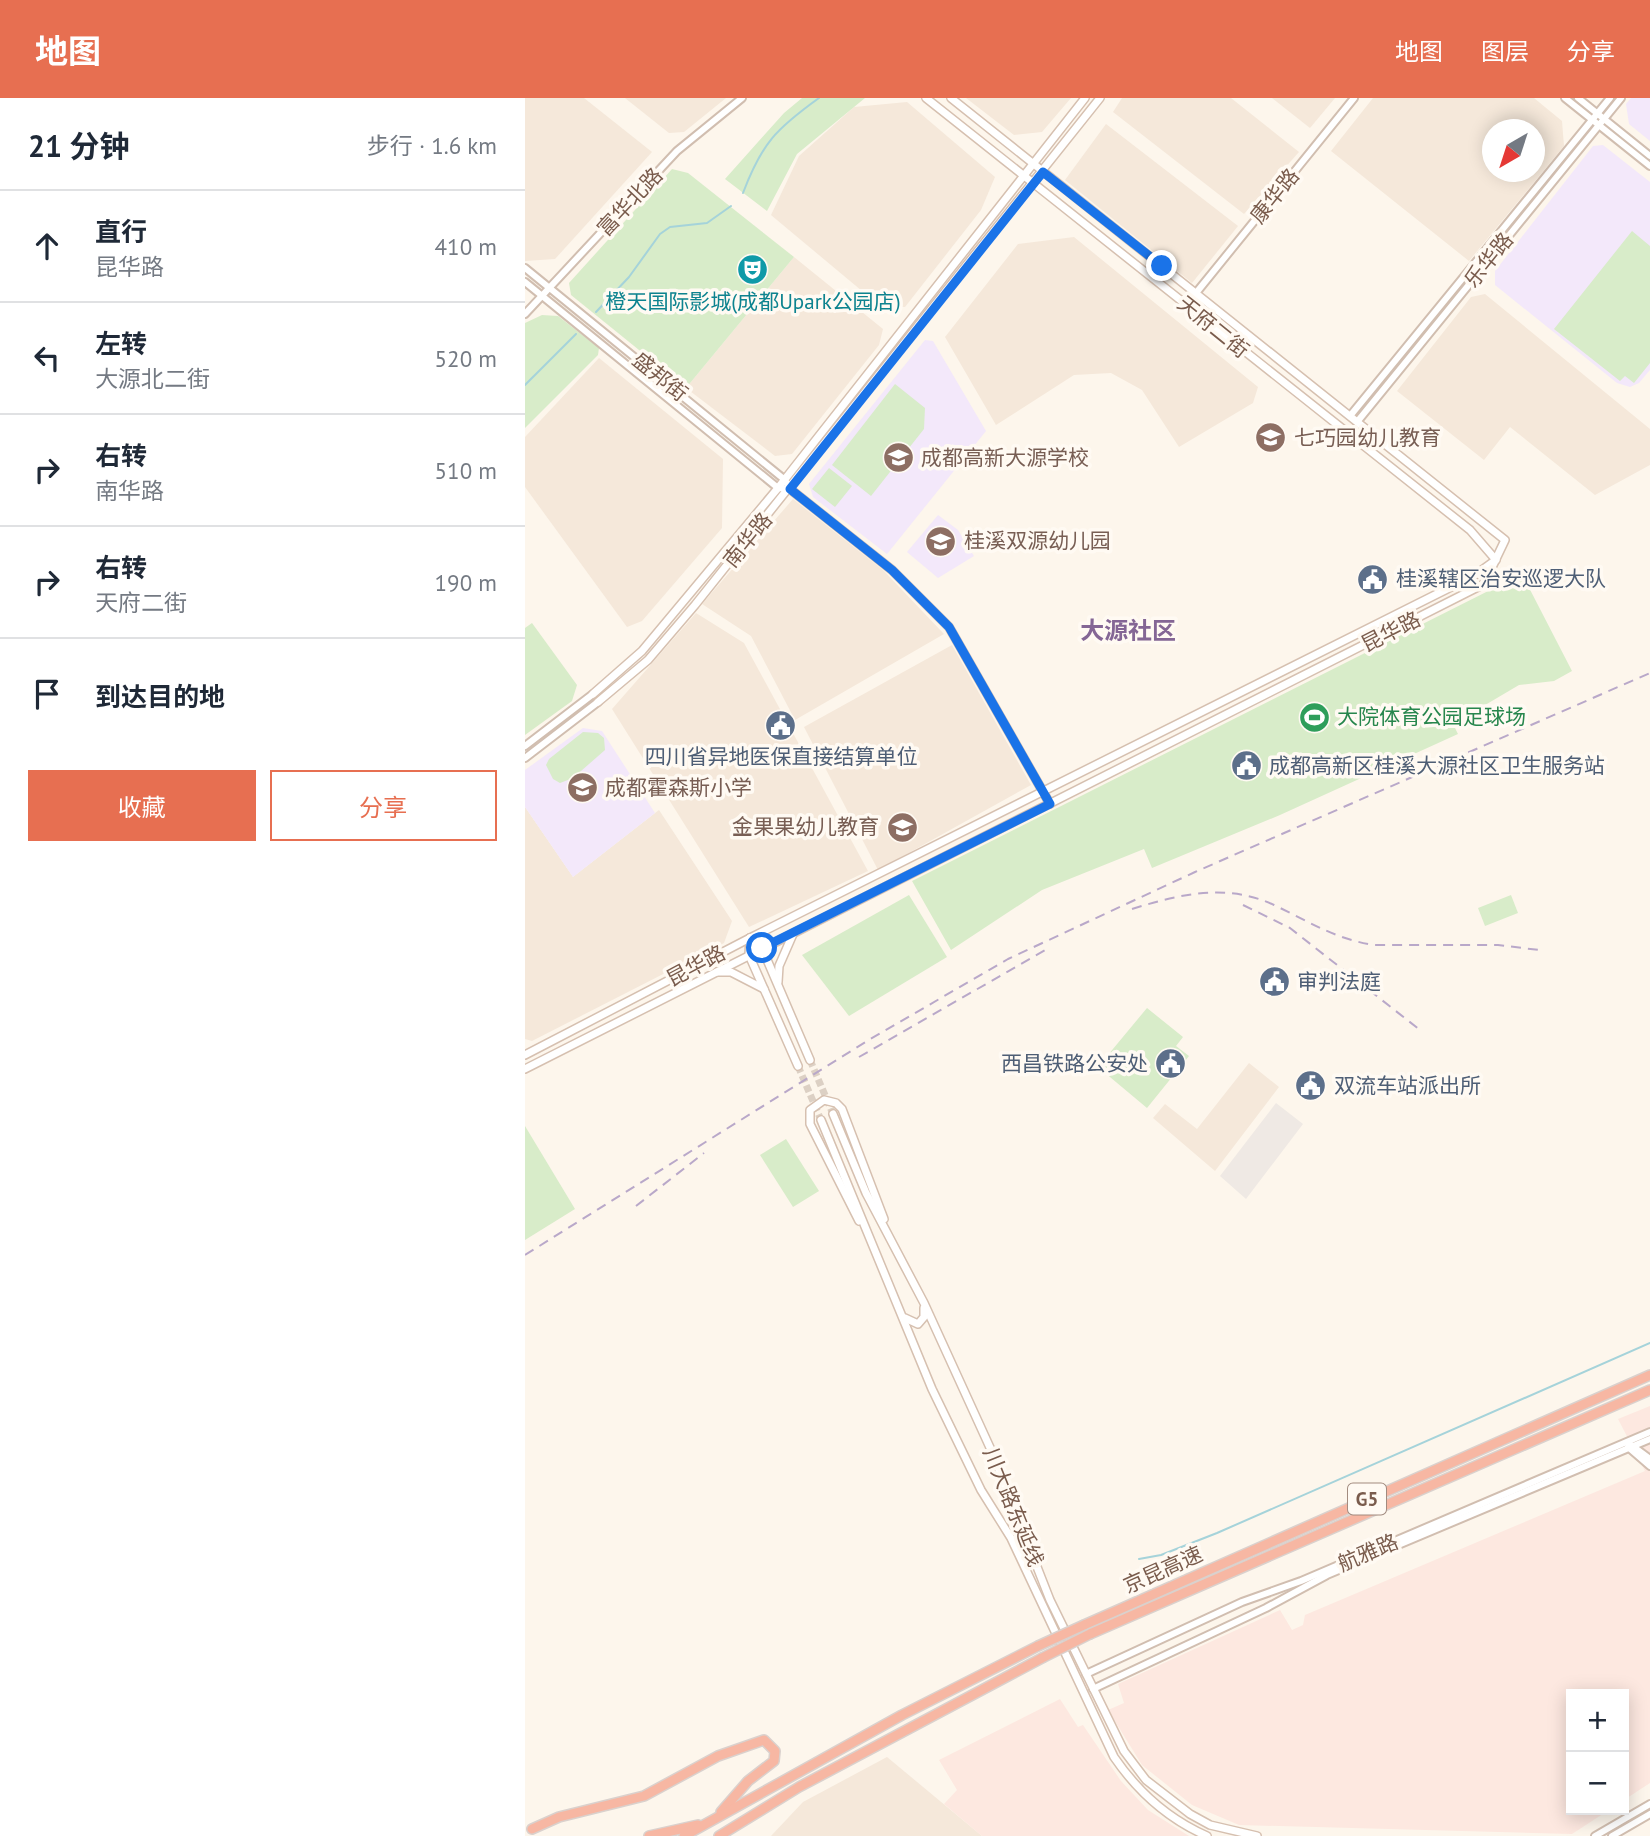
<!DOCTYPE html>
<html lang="zh">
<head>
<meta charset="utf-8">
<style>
	body { margin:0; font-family:"PT Sans","Noto Sans SC",sans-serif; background:#f6f6f7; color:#1f2937 }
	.controls { position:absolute; right:21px; bottom:21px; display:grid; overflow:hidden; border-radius:0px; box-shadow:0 4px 18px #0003 }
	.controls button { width:63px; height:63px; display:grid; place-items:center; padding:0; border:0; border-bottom:2px solid #e0e1e3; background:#fff; color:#1f2937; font:35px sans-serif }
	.compass { position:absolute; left:957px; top:21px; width:63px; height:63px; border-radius:50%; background:#fff; box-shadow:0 4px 18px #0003; rotate:219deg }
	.stop { position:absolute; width:21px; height:21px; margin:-16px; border:5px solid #1a73e8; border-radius:50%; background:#fff }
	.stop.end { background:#1a73e8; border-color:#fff; box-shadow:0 2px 7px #0008 }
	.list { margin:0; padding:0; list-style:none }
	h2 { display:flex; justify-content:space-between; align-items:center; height:91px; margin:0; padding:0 28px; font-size:30px }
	h2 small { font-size:23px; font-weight:400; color:#747a83 }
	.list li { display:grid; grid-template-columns:46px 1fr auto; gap:21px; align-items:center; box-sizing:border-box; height:112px; padding:0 28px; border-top:2px solid #e0e1e3 }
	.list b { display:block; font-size:26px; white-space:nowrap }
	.list p { margin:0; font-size:23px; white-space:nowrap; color:#747a83 }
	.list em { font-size:23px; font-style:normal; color:#747a83 }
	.actions { display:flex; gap:14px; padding:21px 28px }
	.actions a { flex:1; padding:16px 0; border:2px solid #e76f51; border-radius:0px; text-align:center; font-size:24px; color:#e76f51 }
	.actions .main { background:#e76f51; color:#fff }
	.icon { flex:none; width:38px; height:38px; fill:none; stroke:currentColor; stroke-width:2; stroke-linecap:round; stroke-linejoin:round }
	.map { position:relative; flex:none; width:1125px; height:1738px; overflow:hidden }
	header { display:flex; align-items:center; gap:42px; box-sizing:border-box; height:98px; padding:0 35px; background:#e76f51; color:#fff }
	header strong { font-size:33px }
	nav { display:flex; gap:38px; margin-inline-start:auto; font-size:24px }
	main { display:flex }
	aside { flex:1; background:#fff }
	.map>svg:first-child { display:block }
	.residential { fill:#f5e8da; fill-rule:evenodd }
	.commercial { fill:#fde8e0 }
	.industrial { fill:#efe9e4 }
	.education { fill:#f3e8fa }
	.green { fill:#d8ecc9 }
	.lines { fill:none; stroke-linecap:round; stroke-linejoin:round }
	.stream { stroke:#a5d3da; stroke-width:2 }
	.secondary-tunnel { stroke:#dcd0c4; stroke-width:7; stroke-dasharray:7 3.5; stroke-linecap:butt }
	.tertiary-casing { stroke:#d1beb0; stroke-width:10 }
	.secondary-casing { stroke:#d6c0b0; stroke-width:10 }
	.motorway-casing { stroke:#dad1cd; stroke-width:12 }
	.tertiary { stroke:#fff; stroke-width:6 }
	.secondary { stroke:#fff; stroke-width:7 }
	.motorway { stroke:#f7b7a3; stroke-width:9 }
	.rail { stroke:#b9a8c9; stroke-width:2; stroke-dasharray:10 7; stroke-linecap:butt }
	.motorway-bridge-casing { stroke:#dad1cd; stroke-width:12; stroke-linecap:butt }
	.motorway-bridge { stroke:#f7b7a3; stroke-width:9 }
	.route { stroke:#1a73e8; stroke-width:9 }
	.labels { text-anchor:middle; stroke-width:7; stroke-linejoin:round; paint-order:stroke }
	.shield { fill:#fffaf3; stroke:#a28b7f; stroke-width:2 }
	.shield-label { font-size:19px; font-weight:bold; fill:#7a5c4d }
	.street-label { font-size:21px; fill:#7a5c4d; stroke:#fffaf3 }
	.culture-label { font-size:21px; fill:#0d838f; stroke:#fffaf3 }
	.education-label { font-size:21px; fill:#785e54; stroke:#fffaf3; text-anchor:start }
	.service-label { font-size:21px; fill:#4e5e75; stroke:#fffaf3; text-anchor:start }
	.leisure-label { font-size:21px; fill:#27864d; stroke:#fffaf3; text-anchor:start }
	.quarter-label { font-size:24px; font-weight:bold; fill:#846695; stroke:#fffaf3 }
</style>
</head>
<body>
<header>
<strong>地图</strong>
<nav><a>地图</a><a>图层</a><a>分享</a></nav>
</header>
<main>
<aside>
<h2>21 分钟<small>步行 · 1.6 km</small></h2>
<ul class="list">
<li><svg class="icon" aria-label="ahead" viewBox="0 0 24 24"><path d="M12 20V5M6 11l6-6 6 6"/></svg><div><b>直行</b><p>昆华路</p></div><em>410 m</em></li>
<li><svg class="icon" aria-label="left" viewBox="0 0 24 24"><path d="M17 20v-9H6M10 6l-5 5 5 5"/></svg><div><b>左转</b><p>大源北二街</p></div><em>520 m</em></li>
<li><svg class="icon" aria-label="right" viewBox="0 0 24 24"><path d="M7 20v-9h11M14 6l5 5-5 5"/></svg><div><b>右转</b><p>南华路</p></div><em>510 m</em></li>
<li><svg class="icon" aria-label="right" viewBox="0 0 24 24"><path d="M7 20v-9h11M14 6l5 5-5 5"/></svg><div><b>右转</b><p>天府二街</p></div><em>190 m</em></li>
<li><svg class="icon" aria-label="arrive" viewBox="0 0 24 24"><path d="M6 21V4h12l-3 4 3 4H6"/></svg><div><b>到达目的地</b></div></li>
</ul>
<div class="actions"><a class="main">收藏</a><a>分享</a></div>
</aside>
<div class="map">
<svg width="1125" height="1738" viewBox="0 0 1125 1738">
	<rect width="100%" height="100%" fill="#fdf6ec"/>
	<!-- residential -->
	<g class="residential">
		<polygon points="0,0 59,0 127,54 30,161 0,163"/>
		<polygon points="100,0 201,0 159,34 144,35"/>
		<polygon points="441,0 546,0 517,34 489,37"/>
		<polygon points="597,0 706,0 774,54 719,116 588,14"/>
		<polygon points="747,0 810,0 785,30"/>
		<path d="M848 0H1009L1037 23 1039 48 944 163 806 53ZM968 32H1010V74H968Z"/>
		<polygon points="382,4 470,79 456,112 380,209 355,208 246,117 274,58 329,9"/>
		<polygon points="581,26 713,128 667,185 540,82"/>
		<polygon points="549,139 733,289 728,305 654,349 617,292 586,275 549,277 471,327 420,239 493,146"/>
		<polygon points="269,159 358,231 354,247 267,356 250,358 161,290"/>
		<polygon points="960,196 1125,331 1125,367 1070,397 985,329 959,362 872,293 946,199"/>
		<polygon points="74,260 198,361 197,430 117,523 102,529 0,389 0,339"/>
		<polygon points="268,401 358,472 419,536 270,622 226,538 177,506"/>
		<polygon points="171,515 219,545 343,773 224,829 87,611"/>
		<polygon points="427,547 506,687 353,772 279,629"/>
		<polygon points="0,709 48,779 134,712 207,823 199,845 7,943 0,941"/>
		<polygon points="724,965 754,989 690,1073 628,1020 640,1006 672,1031"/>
		<polygon points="362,1659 457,1738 246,1738 278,1704"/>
	</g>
	<!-- commercial -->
	<g class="commercial">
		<polygon points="1125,1308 1125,1685 1099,1702 1099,1596 1046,1596 1046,1712 1084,1712 1047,1736 714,1727 667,1707 617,1667 583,1612 599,1605 593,1586 755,1512 767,1532 778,1527 780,1517 1120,1373 1093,1321"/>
		<polygon points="535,1601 553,1629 558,1627 596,1683 623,1712 664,1738 457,1738 419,1706 432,1692 414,1662"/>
	</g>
	<!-- industrial -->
	<polygon class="industrial" points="751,1005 778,1026 721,1101 695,1078"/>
	<!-- education -->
	<g class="education">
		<polygon points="1106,0 1125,0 1125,43 1104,26 1101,6"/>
		<polygon points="1078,47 1125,84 1125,272 1114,285 1105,289 1092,285 970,187 970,173 1068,48"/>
		<polygon points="400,242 408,243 461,333 362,456 288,399 284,386"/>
		<polygon points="413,417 433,432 449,458 413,480 382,454"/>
		<polygon points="58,630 77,633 130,715 48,779 0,709 0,672"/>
	</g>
	<!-- green -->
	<g class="green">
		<polygon points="277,0 340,0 272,56 242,113 200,81 259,15"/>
		<polygon points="147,71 163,75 269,159 161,290 46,197 44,185"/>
		<polygon points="1107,133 1125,148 1125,265 1109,285 1100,278 1095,283 1029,231"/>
		<polygon points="17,217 33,218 74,250 73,257 0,330 0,225"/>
		<polygon points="370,286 400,310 399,331 346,398 307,367"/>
		<polygon points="304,370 327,388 310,409 287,391"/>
		<polygon points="997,476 1047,573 1029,583 994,587 928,626 933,636 755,717 627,770 619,751 517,792 426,852 387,783"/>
		<polygon points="7,525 52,587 47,603 0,637 0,530"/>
		<polygon points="58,634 73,635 79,640 80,652 48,680 35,685 28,681 21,667 24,661"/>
		<polygon points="384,797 422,859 324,918 277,857"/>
		<polygon points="986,797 993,815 960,828 953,810"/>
		<polygon points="622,910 658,939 651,948 664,958 622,1010 573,969"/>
		<polygon points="0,1028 50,1111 0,1142"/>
		<polygon points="261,1041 294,1093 268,1109 235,1057"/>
	</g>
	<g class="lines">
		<!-- stream -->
		<g class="stream">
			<path d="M218 95C237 45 251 31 294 0"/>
			<polyline points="71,214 104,179 135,136 145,129 182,125 206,108"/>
			<polyline points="0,287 51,236"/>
			<polyline points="614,1461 636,1457 692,1435 1125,1245"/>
		</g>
		<!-- secondary-tunnel -->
		<g class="secondary-tunnel">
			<polyline points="285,962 308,1016"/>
			<polyline points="273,968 296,1022"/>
		</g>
		<defs>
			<g id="tertiary">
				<polyline points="1040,0 1125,68"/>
				<polyline points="1053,0 1125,58"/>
				<polyline points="0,170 260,382 265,391"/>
				<polyline points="0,184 253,390 265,391 367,472 424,529 525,706"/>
				<polyline points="671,195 829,0"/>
				<polyline points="0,216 152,53 217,0"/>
				<polyline points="825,318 1085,0"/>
				<polyline points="832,324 1096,0"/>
				<polyline points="0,648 68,596"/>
				<polyline points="0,660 73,604"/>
				<polyline points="1106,1347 1125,1361"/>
				<polyline points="1103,1349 1125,1368"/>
				<polyline points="561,1576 717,1504 776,1483 1125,1334"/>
				<polyline points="568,1591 741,1510 802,1477 1125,1341"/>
				<polyline points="1070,1738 1125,1706"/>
				<polyline points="1087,1738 1125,1716"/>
			</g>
			<g id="secondary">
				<polyline points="401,0 945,432 971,462"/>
				<polyline points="68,596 117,553 253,390 560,0"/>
				<polyline points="73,604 123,562 170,507 575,0"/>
				<polyline points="225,840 224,857 273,968"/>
				<polyline points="225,840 237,850 285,962"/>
				<polyline points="192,874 206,874 239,891"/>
				<polyline points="253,884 254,868 268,836"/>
				<polyline points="0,957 225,840 950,477 968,464"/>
				<polyline points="0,971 959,486 980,442 426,0"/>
				<polyline points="308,1016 341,1095 399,1205 467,1354 525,1502 599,1653 621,1682 665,1716 685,1727 732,1738"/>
				<path d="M296 1022 407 1291 456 1392 486 1440 589 1659C613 1694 643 1721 682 1738"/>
				<polyline points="334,1123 285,1026 285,1012 299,1002 311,1005 317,1011 359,1121"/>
				<polyline points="380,1220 393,1226 399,1219 399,1210"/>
			</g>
			<g id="motorway">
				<polyline points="559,1527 1125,1277"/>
				<polyline points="565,1536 1125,1292"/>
				<polyline points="7,1731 34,1719 119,1698 193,1658 239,1642 250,1653 249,1663 223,1683 196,1714"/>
				<polyline points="124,1738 173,1727"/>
				<polyline points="159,1738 377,1617 513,1548"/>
				<polyline points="194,1738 274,1689 517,1560"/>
			</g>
		</defs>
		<!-- tertiary casing -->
		<use href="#tertiary" class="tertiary-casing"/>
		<!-- secondary casing -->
		<use href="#secondary" class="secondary-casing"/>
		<!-- motorway casing -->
		<use href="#motorway" class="motorway-casing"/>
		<!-- tertiary -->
		<use href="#tertiary" class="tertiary"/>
		<!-- secondary -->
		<use href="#secondary" class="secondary"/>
		<!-- motorway -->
		<use href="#motorway" class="motorway"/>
		<!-- rail -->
		<g class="rail">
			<polyline points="718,807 765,830 895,932"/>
			<path d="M607 811C655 796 702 785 749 807 785 824 808 840 848 847H973L1014 852"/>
			<polyline points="334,959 522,851"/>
			<polyline points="111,1108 179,1055"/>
			<polyline points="0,1157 342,943 483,861 670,774 1125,575"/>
		</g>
		<defs>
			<g id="motorway-bridge">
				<polyline points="513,1548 559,1527"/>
				<polyline points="517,1560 565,1536"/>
			</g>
		</defs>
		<!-- motorway-bridge casing -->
		<use href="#motorway-bridge" class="motorway-bridge-casing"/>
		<!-- motorway-bridge -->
		<use href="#motorway-bridge" class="motorway-bridge"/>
	</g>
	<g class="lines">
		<!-- route -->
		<polyline class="route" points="237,850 525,706 424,529 367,472 265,391 518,74 637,168"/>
	</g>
	<!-- icons -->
	<defs>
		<symbol id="theatre-disc" viewBox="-11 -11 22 22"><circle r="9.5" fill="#0f9aa8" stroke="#fffaf3"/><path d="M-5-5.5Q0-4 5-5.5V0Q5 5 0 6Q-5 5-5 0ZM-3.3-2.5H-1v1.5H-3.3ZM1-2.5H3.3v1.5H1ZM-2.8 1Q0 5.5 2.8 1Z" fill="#fff"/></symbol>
		<symbol id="school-disc" viewBox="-11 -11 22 22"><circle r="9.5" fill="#8d6e63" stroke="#fffaf3"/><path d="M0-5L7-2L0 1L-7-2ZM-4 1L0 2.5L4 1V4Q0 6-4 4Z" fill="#fff"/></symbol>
		<symbol id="civic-disc" viewBox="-11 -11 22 22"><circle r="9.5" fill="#5c6f8a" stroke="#fffaf3"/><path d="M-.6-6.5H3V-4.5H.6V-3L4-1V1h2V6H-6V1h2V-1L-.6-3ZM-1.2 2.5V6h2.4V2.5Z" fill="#fff"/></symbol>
		<symbol id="stadium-disc" viewBox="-11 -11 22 22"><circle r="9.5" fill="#2e9e5b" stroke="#fffaf3"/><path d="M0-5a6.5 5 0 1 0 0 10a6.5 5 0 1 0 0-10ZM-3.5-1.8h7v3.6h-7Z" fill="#fff"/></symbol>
	</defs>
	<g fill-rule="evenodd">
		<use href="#theatre-disc" x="210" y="154" width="35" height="35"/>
		<use href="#school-disc" x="728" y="322" width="35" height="35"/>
		<use href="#school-disc" x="356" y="342" width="35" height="35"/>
		<use href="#school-disc" x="398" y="426" width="35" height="35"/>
		<use href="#civic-disc" x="830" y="464" width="35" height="35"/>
		<use href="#stadium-disc" x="772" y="602" width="35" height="35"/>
		<use href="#civic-disc" x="238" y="610" width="35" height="35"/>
		<use href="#civic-disc" x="704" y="650" width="35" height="35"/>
		<use href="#school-disc" x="40" y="672" width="35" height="35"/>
		<use href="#school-disc" x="360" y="712" width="35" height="35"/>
		<use href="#civic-disc" x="732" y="866" width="35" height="35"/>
		<use href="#civic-disc" x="628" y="948" width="35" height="35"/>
		<use href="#civic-disc" x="768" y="970" width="35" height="35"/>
	</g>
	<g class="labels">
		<!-- shield labels -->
		<rect class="shield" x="823" y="1385.5" width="38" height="31" rx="5"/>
		<g class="shield-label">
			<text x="842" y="1408">G5</text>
		</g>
		<!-- street labels -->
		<g class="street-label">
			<text transform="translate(750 98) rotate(-51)" y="7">康华路</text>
			<text transform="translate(105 104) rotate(-47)" y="7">富华北路</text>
			<text transform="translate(964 162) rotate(-51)" y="7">乐华路</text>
			<text transform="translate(688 229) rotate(39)" y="7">天府二街</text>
			<text transform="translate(135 279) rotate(39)" y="7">盛邦街</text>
			<text transform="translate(223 442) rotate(-51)" y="7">南华路</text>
			<text transform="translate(866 534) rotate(-27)" y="7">昆华路</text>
			<text transform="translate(171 868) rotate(-28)" y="7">昆华路</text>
			<text transform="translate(488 1409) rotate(68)" y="7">川大路东延线</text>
			<text transform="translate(843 1455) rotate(-23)" y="7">航雅路</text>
			<text transform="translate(638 1472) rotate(-24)" y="7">京昆高速</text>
		</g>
		<!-- culture labels -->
		<g class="culture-label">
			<text x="228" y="211">橙天国际影城(成都Upark公园店)</text>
		</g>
		<!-- education labels -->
		<g class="education-label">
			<text x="769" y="347">七巧园幼儿教育</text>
			<text x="396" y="367">成都高新大源学校</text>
			<text x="439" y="450">桂溪双源幼儿园</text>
			<text x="80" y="697">成都霍森斯小学</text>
			<text x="354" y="736" text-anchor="end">金果果幼儿教育</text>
		</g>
		<!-- service labels -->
		<g class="service-label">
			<text x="871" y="488">桂溪辖区治安巡逻大队</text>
			<text x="256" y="666" text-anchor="middle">四川省异地医保直接结算单位</text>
			<text x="744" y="675">成都高新区桂溪大源社区卫生服务站</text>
			<text x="772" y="891">审判法庭</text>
			<text x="623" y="973" text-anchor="end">西昌铁路公安处</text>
			<text x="809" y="995">双流车站派出所</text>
		</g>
		<!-- leisure labels -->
		<g class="leisure-label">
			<text x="812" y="626">大院体育公园足球场</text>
		</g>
		<!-- quarter labels -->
		<g class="quarter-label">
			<text x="603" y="541">大源社区</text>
		</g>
	</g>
</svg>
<div class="controls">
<button>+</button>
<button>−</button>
</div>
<svg class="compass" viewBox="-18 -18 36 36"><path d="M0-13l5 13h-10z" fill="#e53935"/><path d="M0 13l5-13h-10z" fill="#747a83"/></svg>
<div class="stop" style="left:237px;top:850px"></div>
<div class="stop end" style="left:637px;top:168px"></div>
</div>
</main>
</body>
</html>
